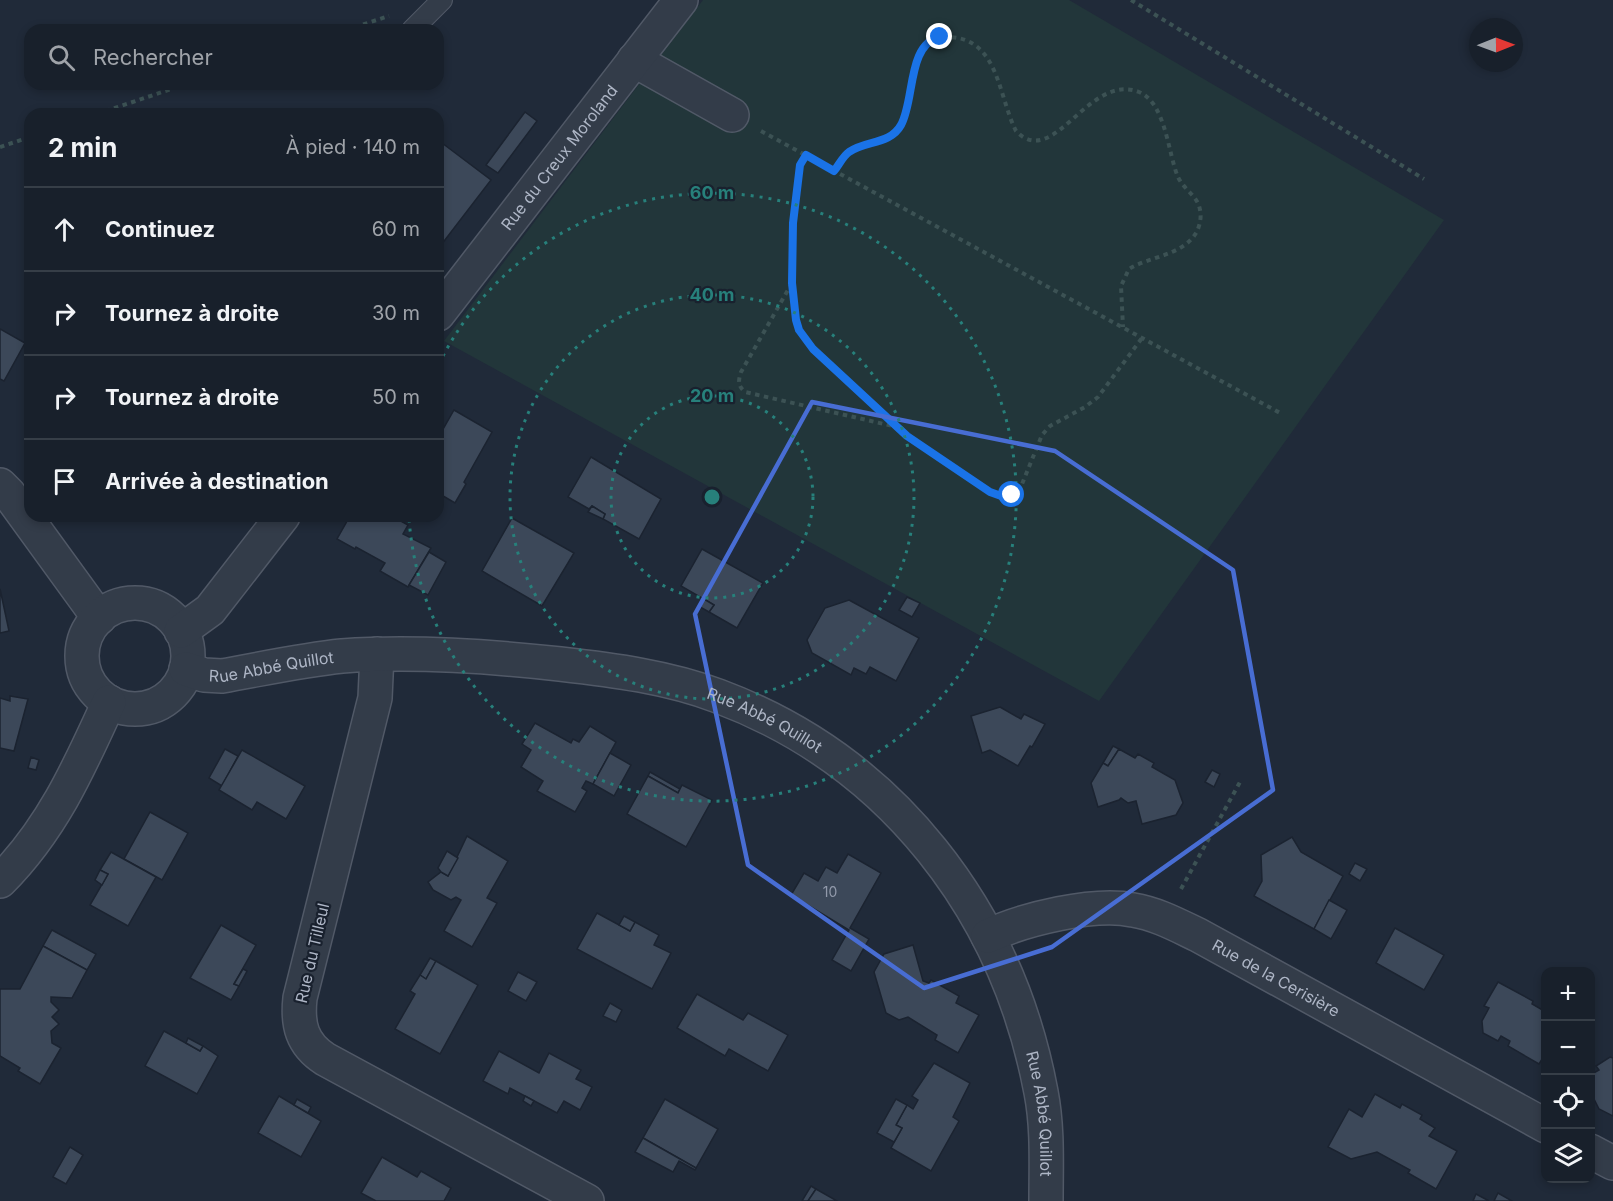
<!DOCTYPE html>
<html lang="fr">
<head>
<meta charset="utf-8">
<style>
	body { margin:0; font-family:Inter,sans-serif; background:#252d37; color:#f1f3f6 }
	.controls { position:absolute; right:18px; bottom:18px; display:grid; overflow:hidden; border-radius:12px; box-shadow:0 3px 9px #0003 }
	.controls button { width:54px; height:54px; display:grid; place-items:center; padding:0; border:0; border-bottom:2px solid #363e47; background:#18202b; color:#f1f3f6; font:30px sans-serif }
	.compass { position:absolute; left:1469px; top:18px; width:54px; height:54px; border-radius:50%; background:#18202b; box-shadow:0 3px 9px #0003; rotate:89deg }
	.stop { position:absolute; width:18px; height:18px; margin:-14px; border:4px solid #1a73e8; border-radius:50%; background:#fff }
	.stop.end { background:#1a73e8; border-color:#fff; box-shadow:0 2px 6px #0008 }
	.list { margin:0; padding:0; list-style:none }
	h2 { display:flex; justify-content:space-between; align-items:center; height:78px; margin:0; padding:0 24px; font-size:26px }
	h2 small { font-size:20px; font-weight:400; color:#9fa3a9 }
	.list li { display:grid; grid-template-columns:39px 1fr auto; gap:18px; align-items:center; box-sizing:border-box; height:84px; padding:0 24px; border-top:2px solid #363e47 }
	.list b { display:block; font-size:22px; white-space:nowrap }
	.list em { font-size:20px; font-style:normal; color:#9fa3a9 }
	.icon { flex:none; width:33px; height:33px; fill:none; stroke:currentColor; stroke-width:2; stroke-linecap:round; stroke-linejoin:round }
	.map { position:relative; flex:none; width:1613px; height:1201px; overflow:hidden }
	.search { position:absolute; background:#18202b; box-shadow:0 3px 9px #0003; left:24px; top:24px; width:420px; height:66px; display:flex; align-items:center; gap:15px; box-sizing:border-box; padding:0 21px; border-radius:18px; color:#9fa3a9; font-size:22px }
	.panel { position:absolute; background:#18202b; box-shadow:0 3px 9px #0003; left:24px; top:108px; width:420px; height:414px; border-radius:18px }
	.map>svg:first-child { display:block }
	.green { fill:#22363a }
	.building { fill:#3c4859; stroke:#1b2330; stroke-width:1.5 }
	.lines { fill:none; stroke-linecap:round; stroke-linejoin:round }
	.service-casing { stroke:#515967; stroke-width:22 }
	.minor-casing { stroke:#515967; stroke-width:36 }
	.path { stroke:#3c5254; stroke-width:4; stroke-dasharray:4.5 4.5; stroke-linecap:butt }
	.service { stroke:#333c49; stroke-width:20 }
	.minor { stroke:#333c49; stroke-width:33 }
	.route { stroke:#1a73e8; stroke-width:8 }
	.marked { fill:none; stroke:#486dd3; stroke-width:4.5; stroke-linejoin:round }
	.ring { fill:none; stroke:#27807b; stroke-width:3; stroke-dasharray:3 6 }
	.labels { text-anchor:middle; stroke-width:4.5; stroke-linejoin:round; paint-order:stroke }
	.number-label { font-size:14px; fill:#929aab }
	.street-label { font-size:16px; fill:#aeb6c6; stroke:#19212e }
	.centre { fill:#27807b; stroke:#19212e; stroke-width:3 }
	.ring-label { font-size:18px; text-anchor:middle; font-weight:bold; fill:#27807b; stroke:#19212e; stroke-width:4.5; stroke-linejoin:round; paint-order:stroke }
</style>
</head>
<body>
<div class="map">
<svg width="1613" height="1201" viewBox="0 0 1613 1201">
	<rect width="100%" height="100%" fill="#202a39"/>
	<!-- green -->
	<polygon class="green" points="703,0 1069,0 1444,220 1099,701 444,341"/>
	<!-- building -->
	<g class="building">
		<polygon points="525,112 537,121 498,173 486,165"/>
		<polygon points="438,140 491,180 438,249"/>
		<polygon points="0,329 25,343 4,381 0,379"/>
		<polygon points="454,410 492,432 464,482 466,484 455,503 438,493 438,438"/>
		<polygon points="591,457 661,499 639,539 603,519 605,514 592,506 589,509 568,497"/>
		<polygon points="592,506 605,514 603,519 588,512"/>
		<polygon points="350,516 392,516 408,525 403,534 431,548 408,587 380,571 385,563 356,547 355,549 337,539"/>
		<polygon points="512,518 574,553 542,606 482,571"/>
		<polygon points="702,549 763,583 737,628 709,612 714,605 681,586"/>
		<polygon points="429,552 446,562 428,595 409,585"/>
		<polygon points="0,589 9,631 0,633"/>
		<polygon points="907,597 920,603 912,617 899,610"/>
		<polygon points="704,599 714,605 709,612 700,607"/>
		<polygon points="849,600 919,638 896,681 870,667 866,674 854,668 851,675 812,653 807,640 825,608"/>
		<polygon points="10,696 28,699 14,751 0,748 0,698 10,701"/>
		<polygon points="1000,707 1021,719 1024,714 1045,724 1032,747 1030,746 1018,766 990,750 982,753 971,716"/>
		<polygon points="535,723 571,743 573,739 579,742 590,726 616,742 593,784 586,781 582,788 587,791 575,812 537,791 543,781 521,767 531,750 522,744"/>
		<polygon points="1113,746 1119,749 1108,766 1103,763"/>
		<polygon points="225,749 238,756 222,786 209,778"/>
		<polygon points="1119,749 1135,758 1138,754 1154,763 1152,767 1175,780 1183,803 1176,815 1142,824 1136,801 1128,803 1121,798 1119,800 1098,807 1091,783 1103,763 1108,766"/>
		<polygon points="242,750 305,786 286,819 257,802 252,810 219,790"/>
		<polygon points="610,753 631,765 614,796 593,784"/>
		<polygon points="31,757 39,760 36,770 28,768"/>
		<polygon points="1212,770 1220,774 1214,787 1205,782"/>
		<polygon points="650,772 680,789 678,793 648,776"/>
		<polygon points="648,776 678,793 682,785 712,800 686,847 627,814"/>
		<polygon points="150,812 188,833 162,880 124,859"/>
		<polygon points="467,836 508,861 487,898 497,903 472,947 444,931 461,900 456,897 451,900 433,890 428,882 441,872 448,876"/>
		<polygon points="1292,837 1301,852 1343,876 1314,929 1254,896 1262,881 1261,855"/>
		<polygon points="447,851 458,858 448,876 441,872 438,868"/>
		<polygon points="111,852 156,877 128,926 90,905 108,874 100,870"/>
		<polygon points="848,854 881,873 850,928 869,939 851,971 832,960 849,930 791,895 804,873 818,881 826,867 837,873"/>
		<polygon points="1355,863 1367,869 1360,881 1349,874"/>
		<polygon points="100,870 108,874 102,885 95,880"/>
		<polygon points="1329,900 1347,910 1331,939 1314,929"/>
		<polygon points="597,913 630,931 635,922 659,935 654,945 671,953 652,989 577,949"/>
		<polygon points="624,916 635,922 630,931 619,925"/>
		<polygon points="221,925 256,945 234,984 239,986 231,1000 190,978"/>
		<polygon points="1395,928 1444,955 1424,990 1376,963"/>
		<polygon points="52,930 96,954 87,970 43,946"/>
		<polygon points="913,945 923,981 929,983 931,980 959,996 956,1003 979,1015 958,1053 935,1040 937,1035 908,1017 899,1020 886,1013 874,972 884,954"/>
		<polygon points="43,946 87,970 72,998 51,997 51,1002 59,1010 52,1017 59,1024 51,1031 52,1043 61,1048 40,1084 18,1071 20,1068 0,1056 0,989 20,989"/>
		<polygon points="430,958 436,961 426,979 420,975"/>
		<polygon points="436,961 478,985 440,1054 395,1029 415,994 410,991 420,975 426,979"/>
		<polygon points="243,969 247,971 239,986 234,984"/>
		<polygon points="518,972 537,982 526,1001 508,991"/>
		<polygon points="1498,982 1533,1001 1532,1004 1546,1012 1546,1053 1539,1064 1508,1046 1510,1041 1501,1036 1498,1041 1483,1033 1482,1021 1489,1008 1484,1006"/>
		<polygon points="697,994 743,1020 748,1013 788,1035 768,1071 729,1049 725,1056 677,1028"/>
		<polygon points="610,1003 622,1010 616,1022 603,1016"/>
		<polygon points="164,1031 200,1051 203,1046 218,1056 197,1094 145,1066"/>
		<polygon points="188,1038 203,1046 200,1051 186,1043"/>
		<polygon points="499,1051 539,1073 549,1053 581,1070 576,1079 592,1087 580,1110 564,1101 557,1113 510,1088 508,1094 483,1081"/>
		<polygon points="1610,1057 1613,1058 1613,1116 1599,1109 1592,1095 1590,1097 1590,1075 1599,1070 1596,1066"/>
		<polygon points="934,1063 970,1083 953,1117 959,1121 931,1171 891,1148 902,1128 896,1125 907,1105 913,1109 918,1100 912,1096"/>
		<polygon points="1375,1094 1400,1108 1402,1104 1422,1115 1420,1119 1435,1128 1429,1136 1457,1151 1436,1189 1408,1173 1410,1170 1377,1152 1351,1159 1328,1147 1349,1109 1362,1117"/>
		<polygon points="279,1096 321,1121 301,1157 258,1133"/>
		<polygon points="525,1096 534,1101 531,1106 523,1101"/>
		<polygon points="297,1099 311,1107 308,1113 294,1105"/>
		<polygon points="665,1099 718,1129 696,1168 643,1138"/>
		<polygon points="896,1099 907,1105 896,1125 902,1128 894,1142 877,1133"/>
		<polygon points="643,1138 696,1168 695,1170 679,1161 673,1172 635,1152"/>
		<polygon points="70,1147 83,1155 66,1184 53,1177"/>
		<polygon points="382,1157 417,1177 421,1171 451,1188 444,1201 376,1201 361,1193"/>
		<polygon points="811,1186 816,1189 808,1201 802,1201"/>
		<polygon points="816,1189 837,1201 808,1201"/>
		<polygon points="1498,1193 1512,1201 1494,1201"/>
		<polygon points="1476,1194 1489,1201 1473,1201"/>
	</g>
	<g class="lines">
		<defs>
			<polyline id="service" points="412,30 442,0"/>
			<g id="minor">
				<polyline points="634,60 732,115"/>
				<path id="s1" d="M438 314 681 0"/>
				<polyline points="0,485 9,494 99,618"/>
				<circle cx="135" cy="656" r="53"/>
				<polyline points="181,631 210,610 283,516"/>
				<path d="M377 654 375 698 300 998C297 1025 302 1044 325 1059L587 1201"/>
				<path id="s2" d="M186 669 204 675 222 676C262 669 302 660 342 656 415 651 488 656 560 664 613 670 668 677 718 696 892 761 1007 911 1041 1092 1048 1128 1046 1165 1046 1201"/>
				<path d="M0 881C52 829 79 768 109 702"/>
				<path id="s3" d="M988 936C1024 919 1094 902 1133 910 1157 914 1177 925 1198 935L1546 1126"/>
				<polyline points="1590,1151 1613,1163"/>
			</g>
		</defs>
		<!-- service casing -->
		<use href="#service" class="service-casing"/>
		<!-- minor casing -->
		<use href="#minor" class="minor-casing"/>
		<!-- path -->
		<g class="path">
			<polyline points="1131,0 1424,179"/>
			<polyline points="346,30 389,16"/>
			<polyline points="97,114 186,84"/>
			<polyline points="761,131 1282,414"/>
			<polyline points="0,147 30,137"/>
			<path d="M806 155 799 165 793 223 792 283 796 320 799 330 813 349 907 436 997 495C1007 497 1012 495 1020 489L1042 435 1050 426 1085 407 1098 397 1142 338"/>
			<path d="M834 171C839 165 843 156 848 152 865 140 890 145 901 125 914 103 908 77 919 54 925 41 934 37 948 37 999 38 998 96 1016 131 1054 171 1088 72 1139 92 1166 103 1168 154 1178 177 1184 190 1198 196 1200 210 1202 218 1199 230 1194 236 1179 256 1148 257 1129 269L1121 286 1123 327"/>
			<path d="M792 283 741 372C738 381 738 386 745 392L897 427"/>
			<polyline points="1181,889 1240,782"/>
		</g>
		<!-- service -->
		<use href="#service" class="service"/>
		<!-- minor -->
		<use href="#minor" class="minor"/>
	</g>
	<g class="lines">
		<!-- route -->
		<path class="route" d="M940 37C907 44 915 100 901 125 890 145 865 140 849 152 843 156 839 165 834 171L806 155 800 165 793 223 792 283 796 320 799 330 813 349 907 436 990 492 1004 497 1012 495"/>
	</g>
	<!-- marked area -->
	<path class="marked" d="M812 402 1055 451 1233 570 1273 790 1052 947 924 988 748 865 695 614Z"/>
	<!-- distance rings -->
	<g class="ring">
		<circle cx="712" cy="497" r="101"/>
		<circle cx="712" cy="497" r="202"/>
		<path d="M439 364A304 304 0 1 1 409 518"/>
	</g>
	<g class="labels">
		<!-- number labels -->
		<g class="number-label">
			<text x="830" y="897">10</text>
		</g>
		<!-- street labels -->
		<g class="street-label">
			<text dy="6" stroke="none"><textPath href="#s1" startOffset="198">Rue du Creux Moroland</textPath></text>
			<text dy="6" stroke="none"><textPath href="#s2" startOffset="87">Rue Abbé Quillot</textPath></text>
			<text dy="6" stroke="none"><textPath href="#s2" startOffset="591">Rue Abbé Quillot</textPath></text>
			<text transform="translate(312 953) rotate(-77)" y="6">Rue du Tilleul</text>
			<text dy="6" stroke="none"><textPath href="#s3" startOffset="308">Rue de la Cerisière</textPath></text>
			<text dy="6" stroke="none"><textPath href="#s2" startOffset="1095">Rue Abbé Quillot</textPath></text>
		</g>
	</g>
	<circle cx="712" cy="497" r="9" class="centre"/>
	<g class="ring-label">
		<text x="712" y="199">60 m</text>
		<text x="712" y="301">40 m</text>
		<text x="712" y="402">20 m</text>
	</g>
</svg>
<div class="controls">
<button>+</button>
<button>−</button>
<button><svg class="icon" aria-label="locate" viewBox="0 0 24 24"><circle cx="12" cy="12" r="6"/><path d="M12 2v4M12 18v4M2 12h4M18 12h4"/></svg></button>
<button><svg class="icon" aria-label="layers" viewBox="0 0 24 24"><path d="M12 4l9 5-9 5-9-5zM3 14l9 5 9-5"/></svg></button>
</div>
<svg class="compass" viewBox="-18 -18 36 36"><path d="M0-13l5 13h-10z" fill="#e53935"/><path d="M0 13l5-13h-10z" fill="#9fa3a9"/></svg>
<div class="stop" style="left:1012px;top:495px"></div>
<div class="stop end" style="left:940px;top:37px"></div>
<div class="search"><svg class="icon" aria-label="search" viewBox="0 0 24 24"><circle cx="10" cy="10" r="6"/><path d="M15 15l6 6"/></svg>Rechercher</div>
<section class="panel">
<h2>2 min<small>À pied · 140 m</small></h2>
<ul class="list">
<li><svg class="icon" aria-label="ahead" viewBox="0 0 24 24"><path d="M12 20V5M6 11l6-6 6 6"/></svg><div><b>Continuez</b></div><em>60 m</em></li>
<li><svg class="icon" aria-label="right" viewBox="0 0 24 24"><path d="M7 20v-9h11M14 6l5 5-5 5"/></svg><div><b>Tournez à droite</b></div><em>30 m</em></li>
<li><svg class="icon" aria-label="right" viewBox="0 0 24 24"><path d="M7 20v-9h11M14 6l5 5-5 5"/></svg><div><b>Tournez à droite</b></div><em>50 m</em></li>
<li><svg class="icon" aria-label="arrive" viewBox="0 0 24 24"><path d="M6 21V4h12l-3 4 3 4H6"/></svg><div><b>Arrivée à destination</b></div></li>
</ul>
</section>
</div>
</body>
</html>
